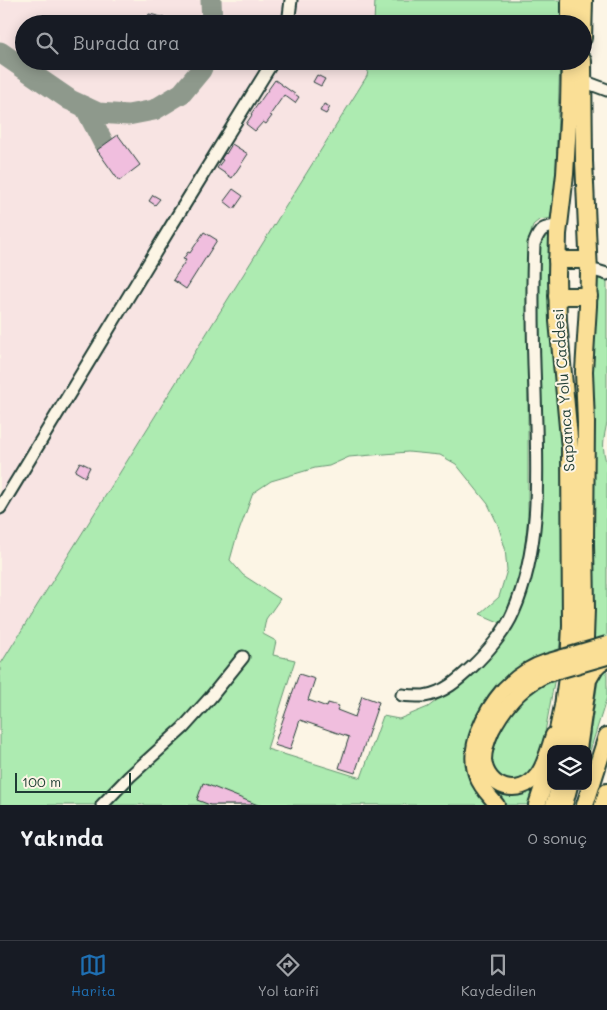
<!DOCTYPE html>
<html lang="tr">
<head>
<meta charset="utf-8">
<style>
	body { margin:0; font-family:Mali,sans-serif; background:#242831; color:#f1f3f6 }
	.controls { position:absolute; right:15px; bottom:15px; display:grid; overflow:hidden; border-radius:10px; box-shadow:0 2px 12px #0003 }
	.controls button { width:45px; height:45px; display:grid; place-items:center; padding:0; border:0; border-bottom:1px solid #363941; background:#171b24; color:#f1f3f6; font:25px sans-serif }
	.scale { position:absolute; left:15px; bottom:12px; width:116px; box-sizing:border-box; padding-left:5px; border:2px solid #1f3d34; border-top:0; font-size:14px; line-height:18px; white-space:nowrap; color:#1f3d34; -webkit-text-stroke:4px #fcf5e5; paint-order:stroke }
	.list { margin:0; padding:0; list-style:none }
	h2 { display:flex; justify-content:space-between; align-items:center; height:65px; margin:0; padding:0 20px; font-size:21px }
	h2 small { font-size:16px; font-weight:400; color:#9ea1a6 }
	.icon { flex:none; width:28px; height:28px; fill:none; stroke:currentColor; stroke-width:2; stroke-linecap:round; stroke-linejoin:round }
	.map { position:relative; flex:none; width:607px; height:805px; overflow:hidden }
	.search { position:absolute; background:#171b24; box-shadow:0 2px 12px #0003; left:15px; right:15px; top:15px; height:55px; display:flex; align-items:center; gap:12px; box-sizing:border-box; padding:0 18px; border-radius:28px; color:#9ea1a6; font-size:19px }
	.sheet { height:135px; background:#171b24 }
	nav { display:flex; justify-content:space-around; align-items:center; box-sizing:border-box; height:70px; border-top:1px solid #363941; background:#171b24; font-size:14px; color:#9ea1a6 }
	nav a { display:grid; justify-items:center; gap:2px }
	nav .on { color:#1f6fb2 }
	.map>svg:first-child { display:block }
	.built { fill:#f8e4e3 }
	.green { fill:#adebb1; stroke:#669472 }
	.lines { fill:none; stroke-linecap:round; stroke-linejoin:round }
	.taxiway { stroke:#8e998c; stroke-width:21 }
	.building { fill:#f0bede; stroke:#1f3d34 }
	.minor-casing { stroke:#1f3d34; stroke-width:15 }
	.major-casing { stroke:#1f3d34; stroke-width:18 }
	.highway-casing { stroke:#1f3d34; stroke-width:20 }
	.minor { stroke:#fcf5e5; stroke-width:11 }
	.major { stroke:#fadf96; stroke-width:14 }
	.highway { stroke:#fadf96; stroke-width:16 }
	.major-bridge-casing { stroke:#1f3d34; stroke-width:18; stroke-linecap:butt }
	.major-bridge { stroke:#fadf96; stroke-width:14 }
	.labels { text-anchor:middle; stroke-width:4; stroke-linejoin:round; paint-order:stroke }
	.street-label { font-size:15px; fill:#1f3d34; stroke:#fcf5e5 }
</style>
</head>
<body>
<div class="map">
<svg width="607" height="805" viewBox="0 0 607 805">
	<rect width="100%" height="100%" fill="#fcf5e5"/>
	<filter id="ink" filterUnits="userSpaceOnUse"><feTurbulence type="fractalNoise" baseFrequency=".02" numOctaves="2"/><feDisplacementMap in="SourceGraphic" scale="10" xChannelSelector="R" yChannelSelector="G"/><feConvolveMatrix kernelMatrix="1 2 1 2 8 2 1 2 1" color-interpolation-filters="sRGB"/></filter>
	<g filter="url(#ink)">
		<!-- built -->
		<polygon class="built" points="0,0 375,0 374,24 24,24 24,61 370,61 367,76 0,665"/>
		<!-- green -->
		<g class="green">
			<polygon points="375,0 561,0 561,24 374,24"/>
			<path d="M370 61H560L556 168 552 218 539 220 533 225 530 237 528 301V515L524 554 517 588 501 623 480 614 499 597 507 570 505 548 498 525 488 504 456 464 440 455 408 452 349 457 329 466 315 468 271 481 253 493 235 542 230 560 243 575 280 599 266 619 263 634 276 641 273 655 295 660 267 749 361 778 383 716 399 719 428 707 464 680 485 663 506 634 532 573 542 512 538 252C541 244 544 238 550 232L548 269V308L559 416 563 497V614L559 651 539 658 491 698 489 805H0V665L367 76Z"/>
			<path d="M596 276 607 278V423C604 436 601 450 607 463V637L591 642V528L594 481 592 392Z"/>
			<polygon points="607,667 607,697 588,757 588,749 598,680 600,675"/>
			<polygon points="555,677 542,749 536,767 527,778 511,782 504,780 498,776 493,769 490,760 490,752 495,739 511,709 531,689"/>
			<polygon points="488,784 538,784 530,805 503,805"/>
		</g>
		<g class="lines">
			<!-- taxiway -->
			<g class="taxiway">
				<polyline points="211,0 212,24"/>
				<polyline points="0,52 70,100 98,113 128,115 154,110 182,93 201,70 205,61"/>
				<polyline points="85,107 104,144"/>
			</g>
		</g>
		<!-- building -->
		<g class="building">
			<polygon points="149,14 179,21 178,24 146,24"/>
			<polygon points="317,75 325,79 321,86 313,82"/>
			<polygon points="275,80 299,97 295,103 284,95 270,115 272,116 266,124 263,122 255,131 246,124 252,115 251,114"/>
			<polygon points="324,104 330,107 326,114 320,111"/>
			<polygon points="118,135 140,165 119,181 97,150"/>
			<polygon points="232,144 248,154 232,178 217,168 223,160 221,159 225,153 226,154"/>
			<polygon points="233,189 243,196 234,209 224,201"/>
			<polygon points="153,195 160,199 155,205 149,201"/>
			<polygon points="204,232 217,240 186,289 173,280 186,260 183,259 188,252 190,253"/>
			<polygon points="80,462 90,467 85,477 75,471"/>
			<polygon points="299,674 315,679 308,700 327,707 328,703 339,706 337,710 355,717 362,696 379,702 355,773 339,768 349,737 300,720 290,750 274,745"/>
			<polygon points="203,783 258,805 210,805 197,800"/>
		</g>
		<g class="lines">
			<defs>
				<g id="minor">
					<polyline points="288,24 291,0"/>
					<polyline points="583,81 607,90"/>
					<polyline points="589,273 597,271 607,274"/>
					<polyline points="0,508 173,223 273,61"/>
					<path d="M402 695C409 696 417 696 424 696 444 693 458 680 472 667 486 654 506 630 513 613 543 544 537 465 535 392 533 343 532 293 534 244 540 228 543 227 559 226"/>
					<polyline points="102,805 129,777 183,728 210,698 243,657"/>
				</g>
				<g id="major">
					<path d="M548 674C522 685 505 705 492 730 488 739 484 749 484 760 487 789 520 798 537 775 545 765 549 747 553 735"/>
					<polyline points="579,749 589,680 596,668 600,664 607,660"/>
					<path d="M497 805C490 796 481 788 477 777 465 748 485 711 504 689 516 677 530 667 546 662"/>
					<polyline points="565,805 570,786"/>
				</g>
				<g id="highway">
					<polyline points="570,0 570,24"/>
					<polyline points="583,38 584,0"/>
					<polyline points="557,260 588,260"/>
					<polyline points="557,296 589,296"/>
					<polyline points="554,749 563,706 569,663 571,626 570,448 558,321 557,276 558,234 565,174 569,105 570,61"/>
					<polyline points="569,749 581,683 585,638 586,609 585,543 586,423 584,371 588,306 589,273 584,161 583,61"/>
					<polyline points="537,805 551,763"/>
					<polyline points="554,805 560,786"/>
					<polyline points="585,805 607,736"/>
					<polyline points="603,805 607,792"/>
				</g>
			</defs>
			<!-- minor casing -->
			<use href="#minor" class="minor-casing"/>
			<!-- major casing -->
			<use href="#major" class="major-casing"/>
			<!-- highway casing -->
			<use href="#highway" class="highway-casing"/>
			<!-- minor -->
			<use href="#minor" class="minor"/>
			<!-- major -->
			<use href="#major" class="major"/>
			<!-- highway -->
			<use href="#highway" class="highway"/>
			<defs>
				<g id="major-bridge">
					<polyline points="546,662 607,644"/>
					<polyline points="548,674 607,657"/>
				</g>
			</defs>
			<!-- major-bridge casing -->
			<use href="#major-bridge" class="major-bridge-casing"/>
			<!-- major-bridge -->
			<use href="#major-bridge" class="major-bridge"/>
		</g>
	</g>
	<g class="labels">
		<!-- street labels -->
		<g class="street-label">
			<text transform="translate(564 390) rotate(-94)" y="5">Sapanca Yolu Caddesi</text>
		</g>
	</g>
</svg>
<div class="controls">
<button><svg class="icon" aria-label="layers" viewBox="0 0 24 24"><path d="M12 4l9 5-9 5-9-5zM3 14l9 5 9-5"/></svg></button>
</div>
<div class="scale">100 m</div>
<div class="search"><svg class="icon" aria-label="search" viewBox="0 0 24 24"><circle cx="10" cy="10" r="6"/><path d="M15 15l6 6"/></svg>Burada ara</div>
</div>
<section class="sheet">
<h2>Yakında<small>0 sonuç</small></h2>
<ul class="list">
</ul>
</section>
<nav>
<a class="on"><svg class="icon" aria-label="map" viewBox="0 0 24 24"><path d="M3 6l6-2 6 2 6-2v14l-6 2-6-2-6 2zM9 4v14M15 6v14"/></svg>Harita</a>
<a><svg class="icon" aria-label="directions" viewBox="0 0 24 24"><path d="M12 3l9 9-9 9-9-9zM9 14v-3h6M13 9l2 2-2 2"/></svg>Yol tarifi</a>
<a><svg class="icon" aria-label="saved" viewBox="0 0 24 24"><path d="M7 4h10v16l-5-4-5 4z"/></svg>Kaydedilen</a>
</nav>
</body>
</html>
